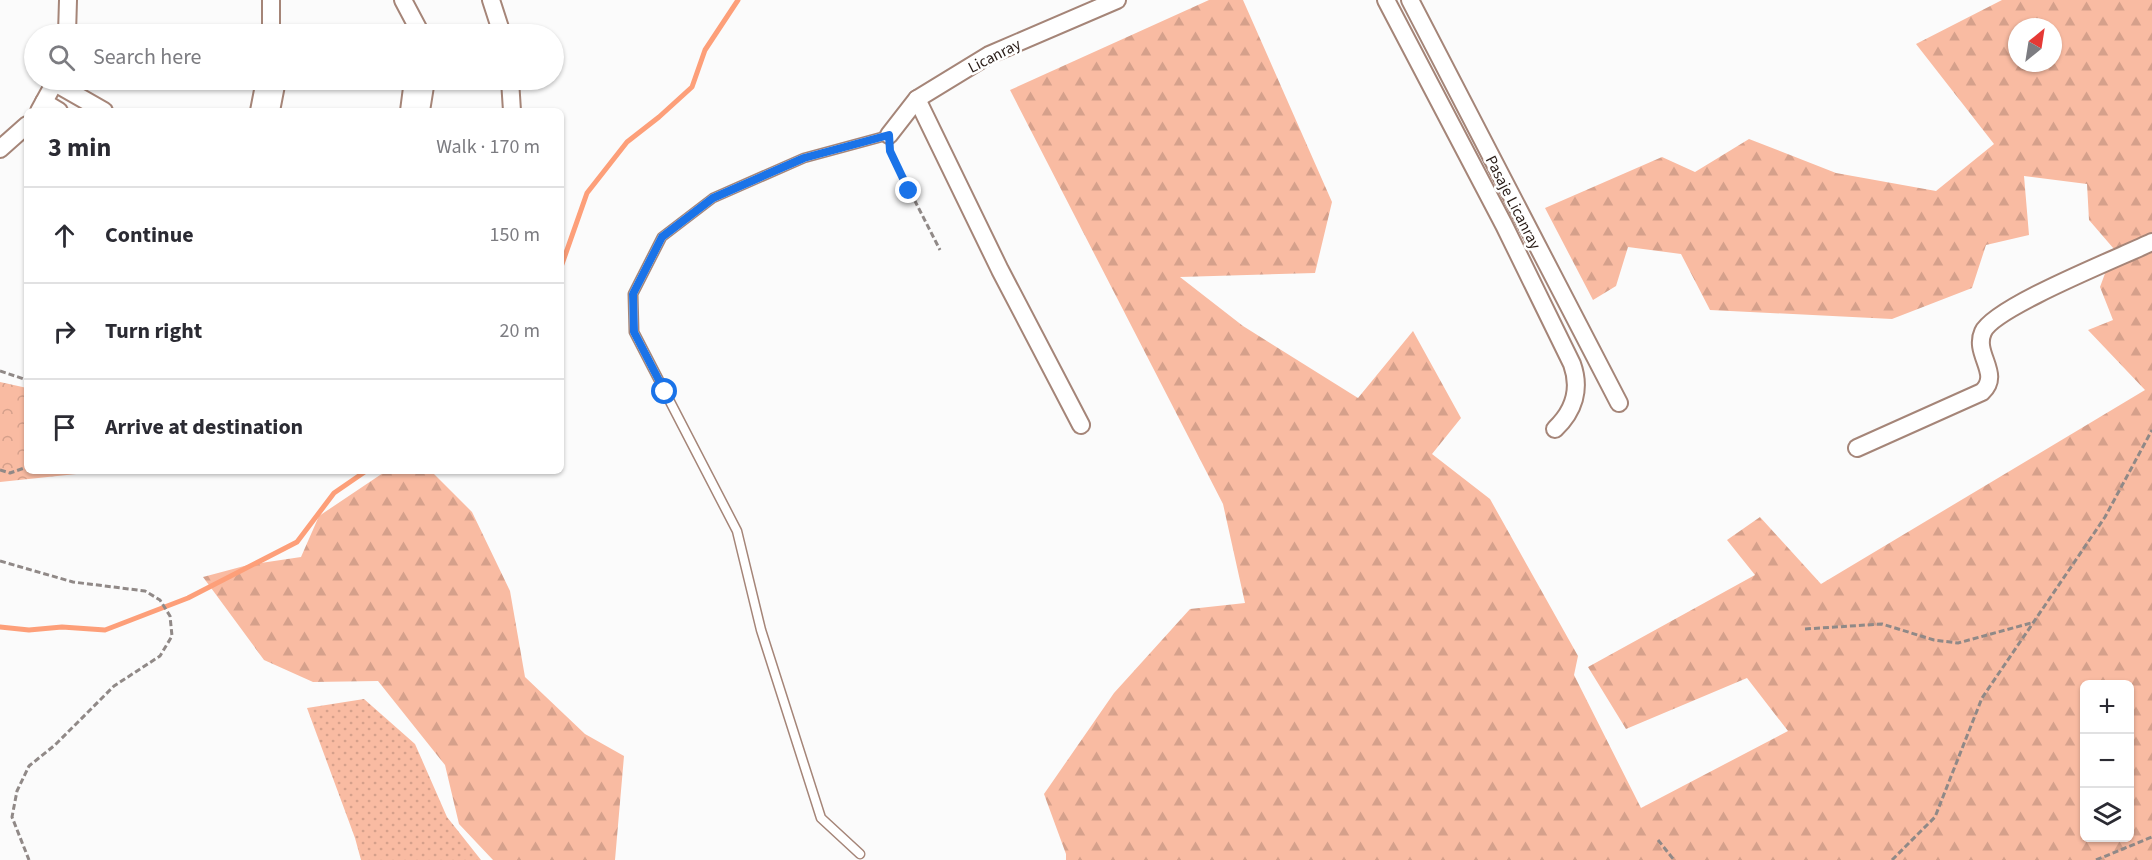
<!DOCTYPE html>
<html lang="en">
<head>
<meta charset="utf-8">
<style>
	body { margin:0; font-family:"Source Sans 3",sans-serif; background:#f2f2f3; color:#2b2b33 }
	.controls { position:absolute; right:18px; bottom:18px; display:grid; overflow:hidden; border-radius:9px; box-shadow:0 2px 4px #0004 }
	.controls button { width:54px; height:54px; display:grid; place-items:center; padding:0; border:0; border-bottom:2px solid #e1e1e2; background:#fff; color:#2b2b33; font:30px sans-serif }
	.compass { position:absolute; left:2008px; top:18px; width:54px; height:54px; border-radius:50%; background:#fff; box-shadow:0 2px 4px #0004; rotate:30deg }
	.stop { position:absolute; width:18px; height:18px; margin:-14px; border:4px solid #1a73e8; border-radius:50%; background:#fff }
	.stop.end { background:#1a73e8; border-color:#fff; box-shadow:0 2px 6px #0008 }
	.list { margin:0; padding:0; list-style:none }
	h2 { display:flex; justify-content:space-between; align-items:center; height:78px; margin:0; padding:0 24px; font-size:26px }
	h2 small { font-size:20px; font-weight:400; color:#7c7c81 }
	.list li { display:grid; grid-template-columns:39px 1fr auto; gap:18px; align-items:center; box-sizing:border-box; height:96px; padding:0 24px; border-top:2px solid #e1e1e2 }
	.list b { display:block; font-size:22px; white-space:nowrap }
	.list em { font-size:20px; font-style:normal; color:#7c7c81 }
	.icon { flex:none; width:33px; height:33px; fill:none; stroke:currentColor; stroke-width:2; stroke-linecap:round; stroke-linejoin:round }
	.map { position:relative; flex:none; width:2152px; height:860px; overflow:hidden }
	.search { position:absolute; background:#fff; box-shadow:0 2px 4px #0004; left:24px; top:24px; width:540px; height:66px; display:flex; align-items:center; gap:15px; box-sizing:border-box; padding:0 21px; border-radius:33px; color:#7c7c81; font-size:22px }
	.panel { position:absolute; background:#fff; box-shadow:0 2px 4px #0004; left:24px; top:108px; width:540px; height:366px; border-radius:9px }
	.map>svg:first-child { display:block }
	.grass { fill:url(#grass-dots) }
	.forest { fill:url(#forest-firs); fill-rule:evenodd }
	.park { fill:url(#park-crowns) }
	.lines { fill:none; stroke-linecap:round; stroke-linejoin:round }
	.stream { stroke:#fd9f79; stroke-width:5 }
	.lane-casing { stroke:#a58578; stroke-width:11 }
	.street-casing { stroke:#a58578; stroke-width:20 }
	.path { stroke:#908987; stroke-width:3; stroke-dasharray:6 3; stroke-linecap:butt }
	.lane { stroke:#fff; stroke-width:8 }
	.street { stroke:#fff; stroke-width:16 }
	.route { stroke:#1a73e8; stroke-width:8 }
	.labels { text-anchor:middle; stroke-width:5; stroke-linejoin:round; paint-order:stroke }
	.street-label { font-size:16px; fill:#281b16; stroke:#fff }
</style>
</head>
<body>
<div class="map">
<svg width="2152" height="860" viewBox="0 0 2152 860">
	<defs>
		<pattern id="grass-dots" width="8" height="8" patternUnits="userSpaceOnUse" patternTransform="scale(1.5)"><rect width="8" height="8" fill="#f9bba2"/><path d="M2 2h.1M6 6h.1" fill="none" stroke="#d5a08b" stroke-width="1.8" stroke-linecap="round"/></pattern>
		<pattern id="forest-firs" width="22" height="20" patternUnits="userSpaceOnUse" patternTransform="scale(1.5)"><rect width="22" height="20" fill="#f9bba2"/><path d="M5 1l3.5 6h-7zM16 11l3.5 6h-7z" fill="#d5a08b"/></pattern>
		<pattern id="park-crowns" width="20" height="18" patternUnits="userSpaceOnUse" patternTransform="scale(1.5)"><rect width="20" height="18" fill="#f9bba2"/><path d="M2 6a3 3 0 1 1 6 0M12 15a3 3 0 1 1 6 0" fill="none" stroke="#d5a08b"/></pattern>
	</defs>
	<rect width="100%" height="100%" fill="#fbfbfb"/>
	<!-- grass -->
	<polygon class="grass" points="364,699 415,744 447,817 481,860 361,860 355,838 307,708"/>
	<!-- forest -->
	<g class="forest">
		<path d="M1209 0H1243L1332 202 1315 273 1180 277 1243 326 1358 398 1413 331 1461 418 1432 454 1490 499 1578 656 1574 675 1641 808 1788 731 1747 678 1626 729 1588 667 1755 575 1727 540 1760 517 1821 584 2145 390 2088 330 2113 320 2100 287 2114 249 2089 220 2087 184 2024 176 2029 235 1986 245 1972 288 1892 319 1710 310 1681 254 1628 247 1616 286 1593 300 1545 208 1662 157 1695 172 1749 139 1836 173 1936 191 1994 144 1916 44 2002 0H2152V860H1066V854L1044 794 1114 693 1190 609 1245 603 1223 504 1010 90ZM2017 27H2053V63H2017ZM2084 684H2130V838H2084Z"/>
		<polygon points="386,471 433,473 472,512 510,591 525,677 585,734 624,756 615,860 493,860 459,824 445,765 378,681 313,682 264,660 203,577 248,565 301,557 319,516"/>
	</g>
	<!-- park -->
	<polygon class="park" points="0,382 27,388 27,471 105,471 0,482"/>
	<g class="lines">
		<!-- stream -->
		<g class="stream">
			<polyline points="561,267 587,193 627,142 659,117 692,87 705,50 738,0"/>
			<polyline points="0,627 29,630 62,627 105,630 188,598 297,542 334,493 366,471"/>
		</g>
		<defs>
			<polyline id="lane" points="860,854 821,818 761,630 737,531 634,332 633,294 662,237 713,198 804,158 889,135"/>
			<g id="street">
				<polyline points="271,0 271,34"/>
				<polyline points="403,0 421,34"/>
				<polyline points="491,0 502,34"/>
				<path d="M1386 0 1504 225 1572 364C1581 389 1574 411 1555 429"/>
				<polyline points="1410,0 1619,403"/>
				<polyline points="67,34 68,0"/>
				<polyline points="510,80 512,111"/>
				<polyline points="55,83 104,111"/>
				<polyline points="917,99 1000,270 1081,425"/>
				<polyline points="44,102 59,111"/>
				<polyline points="39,111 56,80"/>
				<polyline points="259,111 265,80"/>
				<polyline points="271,111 277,80"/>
				<polyline points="409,111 413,80"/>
				<polyline points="421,111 426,80"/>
				<polyline points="889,135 917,99 989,55 1117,0"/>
				<polyline points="0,149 27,125"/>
				<path d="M1857 448 1982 392C2002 374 1973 354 1983 332 1994 307 2121 257 2152 242"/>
			</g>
		</defs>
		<!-- lane casing -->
		<use href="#lane" class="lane-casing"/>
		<!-- street casing -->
		<use href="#street" class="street-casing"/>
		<!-- path -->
		<g class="path">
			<polyline points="890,152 940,250"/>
			<polyline points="0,371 27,380"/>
			<polyline points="0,470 10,473 27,467"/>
			<polyline points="0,561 73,582 145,591 160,600 170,616 172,636 160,656 114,686 55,745 29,766 17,791 12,817 29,860"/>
			<polyline points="1805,629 1882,624 1934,640 1958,643 2031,623"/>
			<polyline points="1658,840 1674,860"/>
			<polyline points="1892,860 1935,817 1982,698 2105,517 2152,430"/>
			<polyline points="2096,860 2152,837"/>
		</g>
		<!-- lane -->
		<use href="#lane" class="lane"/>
		<!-- street -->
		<use href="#street" class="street"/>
	</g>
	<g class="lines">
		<!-- route -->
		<polyline class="route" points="665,392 634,332 633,294 662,237 713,198 804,158 889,135 890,151 909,191"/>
	</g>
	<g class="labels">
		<!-- street labels -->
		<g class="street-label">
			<text transform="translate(994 55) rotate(-27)" y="6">Licanray</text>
			<text transform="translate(1514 202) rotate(63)" y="6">Pasaje Licanray</text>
		</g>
	</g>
</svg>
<div class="controls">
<button>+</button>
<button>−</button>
<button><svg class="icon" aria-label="layers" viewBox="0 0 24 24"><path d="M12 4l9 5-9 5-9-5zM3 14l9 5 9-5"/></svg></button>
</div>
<svg class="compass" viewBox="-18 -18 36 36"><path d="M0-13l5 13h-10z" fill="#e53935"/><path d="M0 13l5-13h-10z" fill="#7c7c81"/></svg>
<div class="stop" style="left:665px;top:392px"></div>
<div class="stop end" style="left:909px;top:191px"></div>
<div class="search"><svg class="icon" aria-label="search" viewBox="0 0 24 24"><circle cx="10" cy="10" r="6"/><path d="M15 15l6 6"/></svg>Search here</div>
<section class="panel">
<h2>3 min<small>Walk · 170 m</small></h2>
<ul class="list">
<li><svg class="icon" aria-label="ahead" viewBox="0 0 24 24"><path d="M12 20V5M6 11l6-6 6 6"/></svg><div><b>Continue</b></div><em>150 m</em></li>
<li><svg class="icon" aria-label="right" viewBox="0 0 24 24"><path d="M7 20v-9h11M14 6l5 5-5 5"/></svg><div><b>Turn right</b></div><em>20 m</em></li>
<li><svg class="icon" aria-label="arrive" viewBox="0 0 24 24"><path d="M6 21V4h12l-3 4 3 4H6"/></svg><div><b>Arrive at destination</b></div></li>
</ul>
</section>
</div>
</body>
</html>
